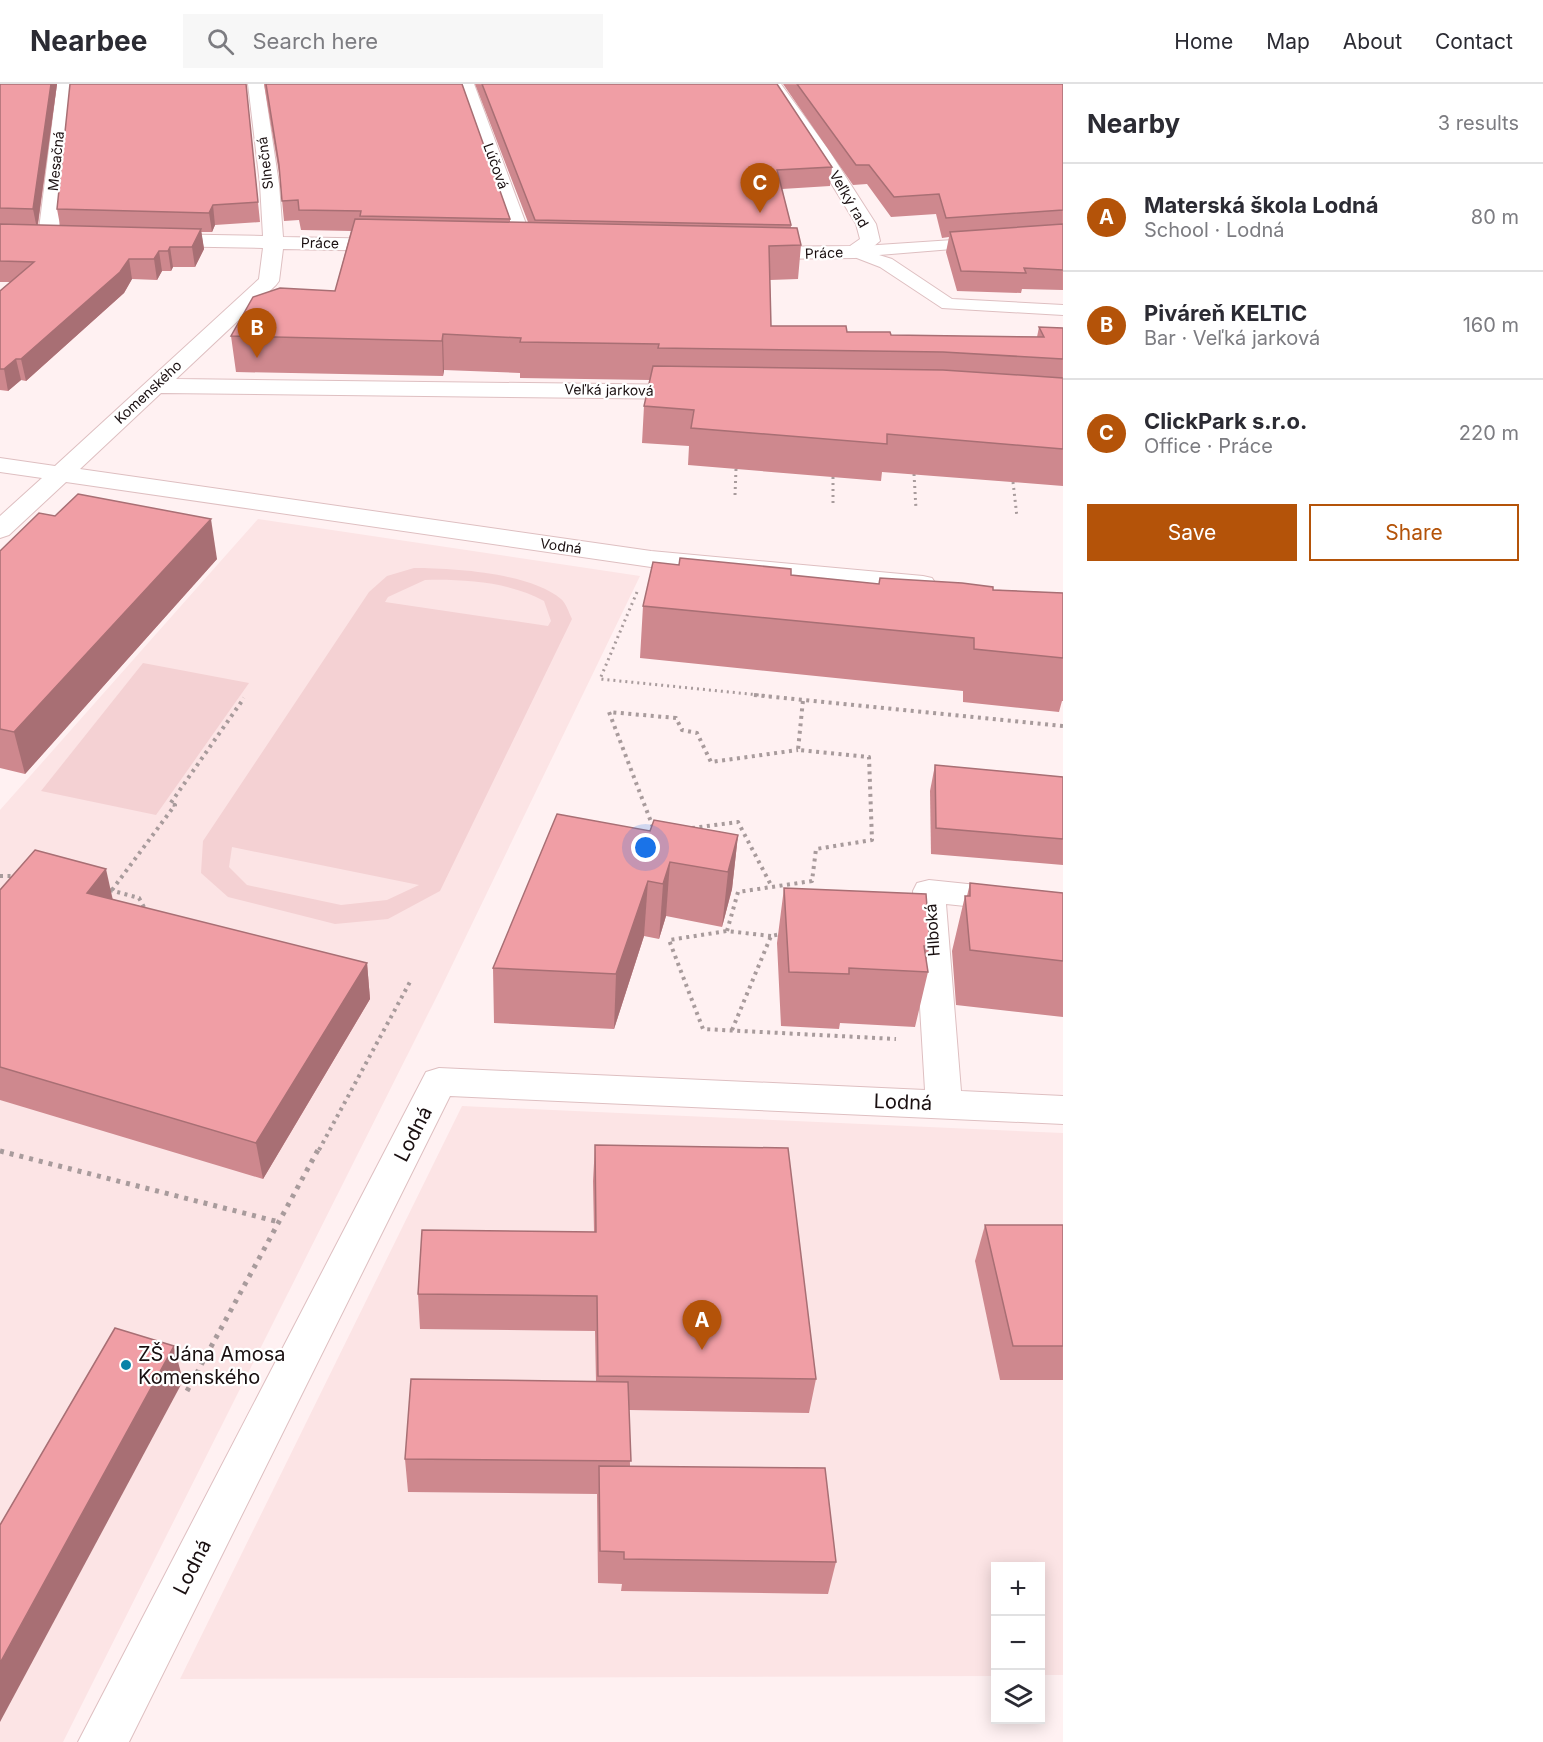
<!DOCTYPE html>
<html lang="en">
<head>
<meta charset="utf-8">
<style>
	body { margin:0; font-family:Inter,sans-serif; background:#f7f7f7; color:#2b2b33 }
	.controls { position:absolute; right:18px; bottom:18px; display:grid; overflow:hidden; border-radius:0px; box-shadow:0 3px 15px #0003 }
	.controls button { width:54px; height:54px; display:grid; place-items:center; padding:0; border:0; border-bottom:2px solid #e1e1e2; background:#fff; color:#2b2b33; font:30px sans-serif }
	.you { position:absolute; left:646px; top:764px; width:21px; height:21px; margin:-15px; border:4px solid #fff; border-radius:50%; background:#1a73e8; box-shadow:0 0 0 9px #1a73e833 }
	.badge { display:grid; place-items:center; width:39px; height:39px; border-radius:50%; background:#b45309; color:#fff; font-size:20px; font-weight:700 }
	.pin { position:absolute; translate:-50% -50px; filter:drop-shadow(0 2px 3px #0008) }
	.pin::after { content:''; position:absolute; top:32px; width:21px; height:18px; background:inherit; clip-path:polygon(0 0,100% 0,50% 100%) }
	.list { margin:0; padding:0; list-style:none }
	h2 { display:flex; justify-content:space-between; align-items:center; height:78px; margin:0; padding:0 24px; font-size:26px }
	h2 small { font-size:20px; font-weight:400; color:#7c7c81 }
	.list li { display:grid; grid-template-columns:39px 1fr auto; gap:18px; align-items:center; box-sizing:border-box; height:108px; padding:0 24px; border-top:2px solid #e1e1e2 }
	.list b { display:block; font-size:22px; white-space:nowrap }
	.list p { margin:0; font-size:20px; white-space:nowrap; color:#7c7c81 }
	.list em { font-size:20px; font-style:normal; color:#7c7c81 }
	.actions { display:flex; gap:12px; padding:18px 24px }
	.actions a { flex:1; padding:14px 0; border:2px solid #b45309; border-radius:0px; text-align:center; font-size:21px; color:#b45309 }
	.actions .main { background:#b45309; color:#fff }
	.icon { flex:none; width:33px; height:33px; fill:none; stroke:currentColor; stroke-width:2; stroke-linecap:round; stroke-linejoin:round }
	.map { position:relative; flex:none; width:1063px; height:1658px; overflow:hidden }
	header { display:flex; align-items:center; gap:36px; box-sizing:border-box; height:84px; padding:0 30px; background:#fff; border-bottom:2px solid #e1e1e2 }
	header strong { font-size:28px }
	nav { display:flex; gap:33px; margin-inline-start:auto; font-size:21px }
	.search { width:420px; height:54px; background:#f7f7f7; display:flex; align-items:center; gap:15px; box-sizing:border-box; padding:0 21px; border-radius:0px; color:#7c7c81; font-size:22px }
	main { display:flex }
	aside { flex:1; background:#fff }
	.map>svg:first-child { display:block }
	.built { fill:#fce4e5 }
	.green { fill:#f4d1d3; fill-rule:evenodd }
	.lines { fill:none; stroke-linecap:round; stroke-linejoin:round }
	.service-casing { stroke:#debfc1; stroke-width:2 }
	.minor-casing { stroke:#debfc1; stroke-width:2 }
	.path-far2 { stroke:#a89b9c; stroke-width:3; stroke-dasharray:2 4; stroke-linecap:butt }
	.path-far1 { stroke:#a89b9c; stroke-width:4; stroke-dasharray:3 4.5; stroke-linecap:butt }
	.path { stroke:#a89b9c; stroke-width:5; stroke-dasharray:4 6; stroke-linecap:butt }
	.service { fill:#fff; fill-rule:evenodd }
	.minor { fill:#fff; fill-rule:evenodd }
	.wall { fill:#ce888e }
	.shaded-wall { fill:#a86f74 }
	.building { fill:#f09ea5; stroke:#a86f74; stroke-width:1.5 }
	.poi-dot { fill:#0982a8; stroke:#fff; stroke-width:2 }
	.labels { text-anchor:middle; stroke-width:4.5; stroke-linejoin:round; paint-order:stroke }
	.far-street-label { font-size:14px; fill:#190f10; stroke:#fff }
	.street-label { font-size:16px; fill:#190f10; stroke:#fff }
	.near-street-label { font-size:20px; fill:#190f10; stroke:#fff }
	.near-poi-label { font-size:20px; fill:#190f10; stroke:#fff; text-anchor:start }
</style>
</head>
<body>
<header>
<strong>Nearbee</strong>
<div class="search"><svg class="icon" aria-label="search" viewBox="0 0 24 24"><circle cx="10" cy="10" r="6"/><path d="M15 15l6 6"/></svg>Search here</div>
<nav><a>Home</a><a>Map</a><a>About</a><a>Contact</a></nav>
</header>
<main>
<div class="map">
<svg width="1063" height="1658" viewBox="0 0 1063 1658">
	<rect width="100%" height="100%" fill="#fff1f2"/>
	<!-- built -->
	<g class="built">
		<polygon points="258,435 640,492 441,904 63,1658 0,1658 0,726"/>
		<polygon points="462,1022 1063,1049 1063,1591 1041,1591 1040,1482 996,1482 995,1592 180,1595"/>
	</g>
	<!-- green -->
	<g class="green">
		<path d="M414 484C453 484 531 489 561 515 566 519 569 529 572 535L440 807 388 835 335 840 228 813 201 789 203 757 369 508 387 492ZM425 496C464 495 510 498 544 517L551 537 548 542 385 518 388 513ZM232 763 419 801 387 816 341 821 247 801 229 783Z"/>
		<polygon points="143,579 249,599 156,731 41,707"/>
	</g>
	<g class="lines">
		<defs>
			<polygon id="service" points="983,154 991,159 989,162 879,171 892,175 952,215 1063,221 1063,231 942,224 880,183 849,171 847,168 849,165 863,162"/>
			<g id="minor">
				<polygon points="57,0 73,0 58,153 55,157 41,157 38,153"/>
				<polygon points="248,0 264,0 279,100 283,153 391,155 398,157 401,161 398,165 391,167 283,165 279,197 276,201 176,295 693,301 701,303 704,308 701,313 693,315 161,309 80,385 651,467 923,492 932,494 936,500 932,506 923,508 651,483 66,398 9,451 0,454 0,432 42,394 0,388 0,374 55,382 259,195 263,164 158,162 151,160 148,156 151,152 158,150 263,152 260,100"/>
				<polygon points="458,0 474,0 535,164 532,168 518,168 515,164"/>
				<polygon points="765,0 781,0 828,65 876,140 880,157 862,172 855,174 755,175 748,173 745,169 748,165 755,163 850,162 860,155 856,140 810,65"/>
				<polygon points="929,796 1063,810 1063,832 946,820 961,1007 1063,1012 1063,1040 450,1012 129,1658 78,1658 426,988 439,984 925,1006 913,807 917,799"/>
			</g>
		</defs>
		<!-- service casing -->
		<use href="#service" class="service-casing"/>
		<!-- minor casing -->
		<use href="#minor" class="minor-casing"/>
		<!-- path-far2 -->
		<g class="path-far2">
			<polyline points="914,390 916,425"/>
			<polyline points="833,393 833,419"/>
			<polyline points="1013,398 1017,433"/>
			<polyline points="735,411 736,385"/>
			<polyline points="637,508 600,595 769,612"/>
		</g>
		<!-- path-far1 -->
		<g class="path-far1">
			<polyline points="754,611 1063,642"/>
			<polyline points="653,743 609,628 676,634 682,646 697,649 711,678 798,666"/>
			<polyline points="692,744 738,738 772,803"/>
			<polyline points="0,792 14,792"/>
			<polyline points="110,806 139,814 146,827"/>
			<polyline points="112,806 175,721 170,720 244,614"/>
			<polyline points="727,847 738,808 812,797 816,765 872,756 869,673 798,666 803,616"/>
			<polyline points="771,852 727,847 669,856 703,945 896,955"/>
			<polyline points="732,946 771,852 781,850"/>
			<polyline points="319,1066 411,896"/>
		</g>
		<!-- path -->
		<g class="path">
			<polyline points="0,1067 279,1138"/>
			<polyline points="187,1307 319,1064"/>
		</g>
		<!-- service -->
		<use href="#service" class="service"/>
		<!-- minor -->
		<use href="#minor" class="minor"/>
	</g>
	<!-- wall -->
	<g class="wall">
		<polygon points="0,0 57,0 38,141 60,141 57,125 246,0 260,138 215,141 212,148 201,148 204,165 195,183 173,183 171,187 162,187 157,196 132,195 124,209 26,297 21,296 8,307 0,306 0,207 10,198 0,198"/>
		<polygon points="264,0 462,0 510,135 510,138 528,138 475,0 777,0 832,83 830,102 782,105 791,141 791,144 801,161 798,195 770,196 771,242 891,251 1037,253 1039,243 1063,244 1063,402 882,388 881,397 688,381 689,362 642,359 644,322 650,296 520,294 520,289 444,286 443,292 236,288 231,252 335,207 351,147 301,146 299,136 284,137 280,95"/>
		<polygon points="783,0 1063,0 1063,206 1022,205 1021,209 957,207 946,168 949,153 942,154 936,130 891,133 867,100 853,101"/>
		<polygon points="0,467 217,475 25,690 0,684"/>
		<polygon points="791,491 879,500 1063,509 1063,617 1062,617 1059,628 963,618 963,607 640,574 643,522"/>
		<polygon points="935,681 1063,693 1063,781 931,770 930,707"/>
		<polygon points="650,747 738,751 732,805 722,843 666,832 659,855 644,852 614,945 494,939 493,884"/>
		<polygon points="970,799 1063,809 1063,933 956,921 952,867 965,812 967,812"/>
		<polygon points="784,804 930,862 926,877 928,888 915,943 840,939 839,945 781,942 777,859"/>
		<polygon points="0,806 113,816 367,879 370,915 263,1095 0,1016"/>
		<polygon points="595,1061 816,1295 809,1329 629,1326 630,1382 836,1478 828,1510 621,1507 622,1500 598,1499 597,1410 408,1408 405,1375 596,1298 595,1247 420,1245 418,1210 594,1148 593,1097"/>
		<polygon points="985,1141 1063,1141 1063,1296 1000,1296 975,1177"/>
	</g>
	<!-- shaded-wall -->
	<g class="shaded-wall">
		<polygon points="51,0 57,0 37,145 33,125"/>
		<polygon points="213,121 215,141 212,148 209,129"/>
		<polygon points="201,145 204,165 195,183 192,163"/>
		<polygon points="170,163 173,183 171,187 168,167"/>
		<polygon points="159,167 162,187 157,196 154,175"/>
		<polygon points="129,175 132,195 124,209 26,297 21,275"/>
		<polygon points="443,250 444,286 443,292 442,257"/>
		<polygon points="16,275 21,296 8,307 4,285"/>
		<polygon points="211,435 217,475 25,690 14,648"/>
		<polygon points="738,751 732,805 722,843 728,788"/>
		<polygon points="670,778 666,832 659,855 663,800"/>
		<polygon points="106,785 114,821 87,809"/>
		<polygon points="648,797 644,852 614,945 616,890"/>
		<polygon points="367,879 370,915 263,1095 256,1059"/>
		<polygon points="174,1262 183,1297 0,1638 0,1579"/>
	</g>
	<!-- building -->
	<g class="building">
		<polygon points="0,0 51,0 33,125 0,124"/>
		<polygon points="70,0 246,0 258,118 213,121 209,129 57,125"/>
		<polygon points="266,0 462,0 510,135 360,132 361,127 299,126 298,116 282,117 279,81"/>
		<polygon points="482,0 777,0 832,83 777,86 791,141 535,136"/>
		<polygon points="797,0 1063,0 1063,126 946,134 939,110 894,113 869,81 856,81"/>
		<polygon points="355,135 797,144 801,161 769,162 771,242 846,242 847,248 890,248 891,251 1044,253 1039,243 1063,244 1063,275 943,268 658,264 659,260 520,258 521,254 443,250 442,257 231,252 253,213 280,204 335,207"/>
		<polygon points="0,140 201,145 192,163 170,163 168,167 159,167 154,175 129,175 120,188 21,275 16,275 4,285 0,285 0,207 34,178 0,177"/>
		<polygon points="1063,140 1063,186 1024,184 1026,189 961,187 950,148"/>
		<polygon points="653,282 943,286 1063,294 1063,365 887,350 887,360 691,344 694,326 644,322"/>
		<polygon points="78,410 211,435 14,648 0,645 0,467 39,429 55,432"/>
		<polygon points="680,474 791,485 791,491 879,500 880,494 962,499 993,503 993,506 1063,509 1063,574 974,565 974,554 643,522 653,478 679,481"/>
		<polygon points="935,681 1063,693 1063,755 936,744"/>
		<polygon points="557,730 650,747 654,736 738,751 728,788 670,778 663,800 648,797 616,890 493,884"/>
		<polygon points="35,766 106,785 87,809 367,879 256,1059 0,983 0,806"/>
		<polygon points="970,799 1063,809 1063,877 970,866 965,812 970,812"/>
		<polygon points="784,804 926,810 930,862 924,862 928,888 849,884 849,890 789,888"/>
		<polygon points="595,1061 788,1064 816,1295 598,1292 597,1212 418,1210 422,1146 596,1148"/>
		<polygon points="985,1141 1063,1141 1063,1262 1013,1262"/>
		<polygon points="115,1244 174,1262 0,1579 0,1441"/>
		<polygon points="411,1295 628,1298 631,1377 405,1375"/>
		<polygon points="599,1382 825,1384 836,1478 624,1475 624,1468 600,1467"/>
	</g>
	<!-- markers -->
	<circle class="poi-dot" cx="126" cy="1281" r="6"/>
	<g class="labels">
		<!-- far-street labels -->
		<g class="far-street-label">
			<text transform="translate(56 77) rotate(-84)" y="5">Mesačná</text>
			<text transform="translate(265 79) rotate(-97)" y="5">Slnečná</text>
			<text transform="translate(496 82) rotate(70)" y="5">Lúčová</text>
			<text transform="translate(849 115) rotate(60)" y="5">Veľký rad</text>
			<text transform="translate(320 159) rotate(1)" y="5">Práce</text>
			<text transform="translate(824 169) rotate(-2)" y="5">Práce</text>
			<text transform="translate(609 306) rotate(1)" y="5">Veľká jarková</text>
			<text transform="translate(148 308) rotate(-43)" y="5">Komenského</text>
			<text transform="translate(561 462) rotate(8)" y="5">Vodná</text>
		</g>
		<!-- street labels -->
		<g class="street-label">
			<text transform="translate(932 846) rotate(-94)" y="6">Hlboká</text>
		</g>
		<!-- near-street labels -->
		<g class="near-street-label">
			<text transform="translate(903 1018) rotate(2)" y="7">Lodná</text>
			<text transform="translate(413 1050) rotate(-63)" y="7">Lodná</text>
			<text transform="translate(192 1483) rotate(-63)" y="7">Lodná</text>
		</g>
		<!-- near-poi labels -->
		<g class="near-poi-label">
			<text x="138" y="1277">ZŠ Jána Amosa<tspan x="138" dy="23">Komenského</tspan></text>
		</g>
	</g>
</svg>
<div class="controls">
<button>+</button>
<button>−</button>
<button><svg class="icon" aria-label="layers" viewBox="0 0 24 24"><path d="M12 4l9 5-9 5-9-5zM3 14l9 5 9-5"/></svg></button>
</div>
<div class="you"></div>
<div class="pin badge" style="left:702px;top:1266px">A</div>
<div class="pin badge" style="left:257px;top:274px">B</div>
<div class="pin badge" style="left:760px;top:129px">C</div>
</div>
<aside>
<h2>Nearby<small>3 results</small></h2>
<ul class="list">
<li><span class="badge">A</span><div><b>Materská škola Lodná</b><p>School · Lodná</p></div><em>80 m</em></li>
<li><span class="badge">B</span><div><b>Piváreň KELTIC</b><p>Bar · Veľká jarková</p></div><em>160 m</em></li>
<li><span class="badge">C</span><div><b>ClickPark s.r.o.</b><p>Office · Práce</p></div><em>220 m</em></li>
</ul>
<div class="actions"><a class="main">Save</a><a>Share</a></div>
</aside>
</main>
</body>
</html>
